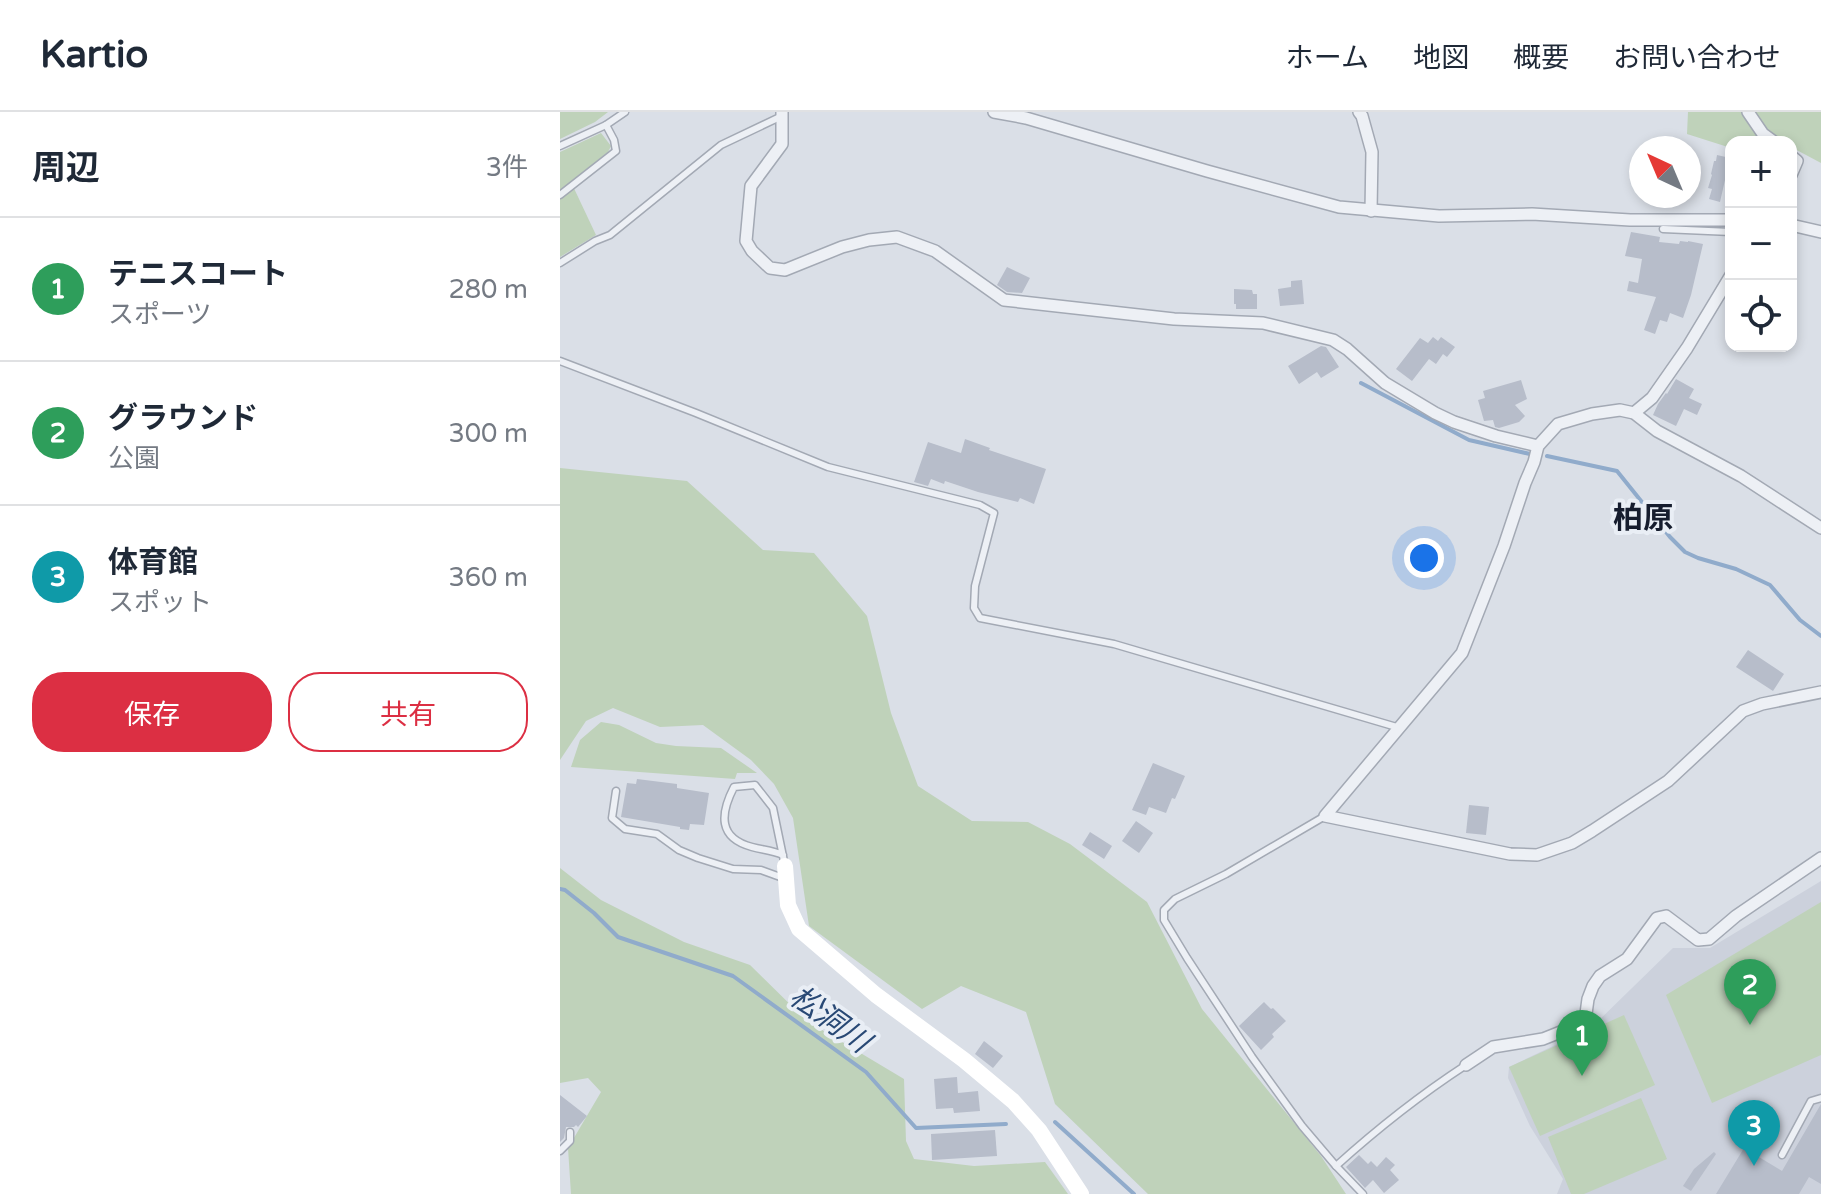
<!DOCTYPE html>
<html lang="ja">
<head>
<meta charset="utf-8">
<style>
	body { margin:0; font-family:"Varela Round","Noto Sans JP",sans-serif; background:#f2f2f3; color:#1f2937 }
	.controls { position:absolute; right:24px; top:24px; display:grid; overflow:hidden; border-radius:16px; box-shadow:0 4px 12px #0003 }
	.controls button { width:72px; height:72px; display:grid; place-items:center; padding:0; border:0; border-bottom:2px solid #e0e1e3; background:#fff; color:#1f2937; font:40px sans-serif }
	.compass { position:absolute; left:1069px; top:24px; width:72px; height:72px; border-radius:50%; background:#fff; box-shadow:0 4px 12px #0003; rotate:316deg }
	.you { position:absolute; left:864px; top:446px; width:28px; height:28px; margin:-20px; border:6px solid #fff; border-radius:50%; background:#1a73e8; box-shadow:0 0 0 12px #1a73e833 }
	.badge { display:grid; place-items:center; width:52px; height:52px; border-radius:50%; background:#dc2f43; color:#fff; font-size:26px; font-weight:700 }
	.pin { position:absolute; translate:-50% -66px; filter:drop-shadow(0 2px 4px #0008) }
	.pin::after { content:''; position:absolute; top:42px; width:28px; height:24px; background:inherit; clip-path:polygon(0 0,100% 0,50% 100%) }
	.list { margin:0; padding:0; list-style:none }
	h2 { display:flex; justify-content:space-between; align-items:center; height:104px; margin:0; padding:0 32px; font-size:34px }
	h2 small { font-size:26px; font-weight:400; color:#747a83 }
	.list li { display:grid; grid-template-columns:52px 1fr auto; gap:24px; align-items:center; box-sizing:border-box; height:144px; padding:0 32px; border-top:2px solid #e0e1e3 }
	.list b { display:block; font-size:30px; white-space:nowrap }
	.list p { margin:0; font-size:26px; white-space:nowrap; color:#747a83 }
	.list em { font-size:26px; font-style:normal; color:#747a83 }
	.actions { display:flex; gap:16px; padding:24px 32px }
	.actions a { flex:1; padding:18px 0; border:2px solid #dc2f43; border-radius:32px; text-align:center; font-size:28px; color:#dc2f43 }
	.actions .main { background:#dc2f43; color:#fff }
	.icon { flex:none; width:44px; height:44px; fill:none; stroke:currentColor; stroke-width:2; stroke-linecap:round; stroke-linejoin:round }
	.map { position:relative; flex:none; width:1261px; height:1082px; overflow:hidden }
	header { display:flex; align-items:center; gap:48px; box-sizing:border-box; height:112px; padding:0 40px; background:#fff; border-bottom:2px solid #e0e1e3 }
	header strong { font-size:38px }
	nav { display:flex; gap:44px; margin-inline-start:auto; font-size:28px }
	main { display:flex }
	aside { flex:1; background:#fff }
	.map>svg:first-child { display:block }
	.built { fill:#ccd1dc }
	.green { fill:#bfd2ba }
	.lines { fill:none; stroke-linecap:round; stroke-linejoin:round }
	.stream { stroke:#90abcb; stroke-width:4 }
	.building { fill:#b7bdca }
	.lane-casing { stroke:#a3a9b4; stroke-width:9 }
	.street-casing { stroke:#a3a9b4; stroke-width:14 }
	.lane { stroke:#edf0f5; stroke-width:6 }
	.street { stroke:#edf0f5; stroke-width:11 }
	.secondary { stroke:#fff; stroke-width:16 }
	.labels { text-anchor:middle; stroke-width:8; stroke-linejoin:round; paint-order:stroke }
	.neighbourhood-label { font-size:30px; font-weight:bold; fill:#161d2e; stroke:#e9eef5 }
	.water-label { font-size:30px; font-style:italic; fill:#294975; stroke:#e9eef5 }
</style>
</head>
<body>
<header>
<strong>Kartio</strong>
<nav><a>ホーム</a><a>地図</a><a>概要</a><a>お問い合わせ</a></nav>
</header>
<main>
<aside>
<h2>周辺<small>3件</small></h2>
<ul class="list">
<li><span class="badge" style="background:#2e9e5b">1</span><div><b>テニスコート</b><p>スポーツ</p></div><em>280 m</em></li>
<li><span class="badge" style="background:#2e9e5b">2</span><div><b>グラウンド</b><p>公園</p></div><em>300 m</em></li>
<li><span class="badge" style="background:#0f9aa8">3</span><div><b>体育館</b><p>スポット</p></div><em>360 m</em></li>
</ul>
<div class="actions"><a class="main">保存</a><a>共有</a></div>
</aside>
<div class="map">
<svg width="1261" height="1082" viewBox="0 0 1261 1082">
	<rect width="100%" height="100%" fill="#dadfe7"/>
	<!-- built -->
	<polygon class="built" points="1261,769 1261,1082 997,1082 1003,1067 970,1014 948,966 949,955 1031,916 1113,836 1150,836"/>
	<!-- green -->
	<g class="green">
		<polygon points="0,0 48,0 35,10 0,27"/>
		<polygon points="1128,0 1261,0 1261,51 1231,35 1231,30 1222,30 1215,26 1213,30 1171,30 1171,36 1127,22"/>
		<polygon points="41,21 51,34 48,40 11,70 36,123 0,145 0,40"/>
		<polygon points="0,356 127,369 203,438 254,441 307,504 331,601 358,674 412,709 468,710 510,732 587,790 642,897 761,1044 786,1082 588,1082 495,992 466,900 401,874 362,897 249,814 233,706 214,672 191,648 143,613 100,615 53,596 26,609 0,648"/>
		<polygon points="41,610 59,613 96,631 116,634 161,636 197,661 177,661 175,667 11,655 20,628"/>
		<polygon points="0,756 41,788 124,830 190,853 247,909 344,967 346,1029 354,1047 414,1054 485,1050 508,1082 11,1082 8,1036 41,980 28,966 0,971"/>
		<polygon points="1261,790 1261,943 1152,991 1106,883"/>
		<polygon points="1064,903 1095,973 980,1024 949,955"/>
		<polygon points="1081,986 1107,1047 1024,1082 1011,1082 988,1025"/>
	</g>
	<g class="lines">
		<!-- stream -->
		<g class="stream">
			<polyline points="801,271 909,328 970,342"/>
			<polyline points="987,344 1057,359 1110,425 1125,440 1138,446 1176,457 1210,473 1240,508 1261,524"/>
			<polyline points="0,777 5,778 34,801 58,825 173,864 306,960 356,1016 446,1012"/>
			<polyline points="495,1010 574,1082"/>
		</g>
	</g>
	<!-- building -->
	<g class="building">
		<polygon points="1157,43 1170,46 1160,90 1149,87 1152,77 1148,76 1152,63 1151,62 1154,49 1156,49"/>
		<polygon points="1071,120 1100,125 1099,130 1119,132 1120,129 1128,130 1128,129 1143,132 1131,183 1123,206 1110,201 1107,210 1100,208 1095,222 1084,218 1096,185 1067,179 1069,169 1078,171 1082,147 1065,144"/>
		<polygon points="447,155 470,166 462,181 447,180 437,173"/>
		<polygon points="742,168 744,192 720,194 718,177 731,175 731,169"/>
		<polygon points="674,177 692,178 693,182 697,182 697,197 676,197 676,192 674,192"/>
		<polygon points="873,225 878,229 881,225 895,235 887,245 883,242 876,252 869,247 852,269 836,257 860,226 868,231"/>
		<polygon points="761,234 766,235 779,255 761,266 757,260 739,272 728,254"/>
		<polygon points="1116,267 1134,277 1129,286 1142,292 1137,303 1124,297 1116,314 1093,303 1098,292 1106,281 1107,282"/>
		<polygon points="961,268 967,287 955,293 965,304 959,310 939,316 935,315 933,308 924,309 918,288 925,286 923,279"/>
		<polygon points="405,327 430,336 429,338 486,357 474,392 460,386 458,390 418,380 385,369 384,372 371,367 368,374 354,370 368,330 401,341"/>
		<polygon points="1188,538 1224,562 1213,579 1176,555"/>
		<polygon points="593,651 625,664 615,687 612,686 606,701 589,695 586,703 572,698"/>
		<polygon points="77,667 117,672 117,676 149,681 144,713 130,712 129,718 120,717 120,715 61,705 67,671 76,672"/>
		<polygon points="909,693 929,695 926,723 906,721"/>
		<polygon points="576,709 593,721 579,741 562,729"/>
		<polygon points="530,720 552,734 544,747 522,733"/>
		<polygon points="704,890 711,897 713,896 726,909 712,922 714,925 701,938 679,914"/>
		<polygon points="424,929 443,944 433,956 415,942"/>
		<polygon points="397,965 398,981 418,979 420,999 394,1001 393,996 376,997 374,967"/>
		<polygon points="0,983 27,1004 18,1015 16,1013 14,1015 6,1015 4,1026 0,1030"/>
		<polygon points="1261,992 1261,1072 1249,1065 1239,1082 1156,1082 1184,1036 1222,1059"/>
		<polygon points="435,1018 437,1044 372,1048 371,1022"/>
		<polygon points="1154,1040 1156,1042 1131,1079 1123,1074 1134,1057"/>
		<polygon points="799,1043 808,1052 811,1049 817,1055 826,1045 835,1053 830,1058 839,1068 824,1081 813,1068 805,1076 786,1055"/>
	</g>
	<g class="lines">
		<defs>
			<g id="lane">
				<polyline points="0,34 46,13 65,0"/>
				<polyline points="0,83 56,39 54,28 46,13"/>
				<polyline points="1103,117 1171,120"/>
				<polyline points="0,151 35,129 50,123 161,33 222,4"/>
				<polyline points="0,249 136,301 268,355 420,393 434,401 415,474 414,496 420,506 554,532 840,616"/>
				<polyline points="56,679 52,706 65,717 97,722 119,738 138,746 173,757 201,758 223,766"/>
				<path d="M765 704 666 762 615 787 604 798V808L627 846 692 945 742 1014 776 1054C817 1017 860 983 906 953"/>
				<path d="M223 743C212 738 203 738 192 735 158 726 160 702 174 675L195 673 213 696 225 754"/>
				<polyline points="0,1039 10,1029 10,1020"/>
				<polyline points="1222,1043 1251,989 1261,986"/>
				<polyline points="776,1054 803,1082"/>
			</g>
			<g id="street">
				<polyline points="222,0 222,32 191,74 186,129 192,139 210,156 225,158 282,135 309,128 337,125 375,139 444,188 614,207 703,211 773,228 787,237 825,271 875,301 894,310 936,324 978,334"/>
				<polyline points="434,0 466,6 647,59 779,95 879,104 972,102 1070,108 1171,108"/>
				<polyline points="799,0 802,4 812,40 811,99"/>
				<polyline points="1188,0 1203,22 1214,30"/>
				<polyline points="1231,44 1237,49 1231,63"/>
				<polyline points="1231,113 1261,120"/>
				<polyline points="1074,301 1092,286 1127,236 1171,163"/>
				<polyline points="1261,416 1181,364 1097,319 1074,301 1060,298 1032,302 998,312 978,334 974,350 965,371 944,434 902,541 765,704 950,742 977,743 1012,731 1032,719 1108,669 1183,599 1202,592 1261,580"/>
				<polyline points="906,953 933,935 983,927 1018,913 1025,909 1028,887 1033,874 1040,864 1067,847 1097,806 1106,804 1138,828 1149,827 1176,804 1261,746"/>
			</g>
		</defs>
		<!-- lane casing -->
		<use href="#lane" class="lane-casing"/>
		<!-- street casing -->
		<use href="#street" class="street-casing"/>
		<!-- lane -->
		<use href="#lane" class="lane"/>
		<!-- street -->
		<use href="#street" class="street"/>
		<!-- secondary -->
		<polyline class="secondary" points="225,754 228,793 239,817 316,883 404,948 453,989 479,1018 521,1082"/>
	</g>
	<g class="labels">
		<!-- neighbourhood labels -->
		<g class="neighbourhood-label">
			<text x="1083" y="416">柏原</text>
		</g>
		<!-- water labels -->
		<g class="water-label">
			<text transform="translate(270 907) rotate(36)" y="10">松洞川</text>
		</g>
	</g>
</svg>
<div class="controls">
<button>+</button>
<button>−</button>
<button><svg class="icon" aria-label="locate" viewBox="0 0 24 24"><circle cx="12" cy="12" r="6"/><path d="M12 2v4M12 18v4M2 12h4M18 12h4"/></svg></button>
</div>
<svg class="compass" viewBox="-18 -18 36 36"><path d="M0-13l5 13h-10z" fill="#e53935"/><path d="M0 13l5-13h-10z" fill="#747a83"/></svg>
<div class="you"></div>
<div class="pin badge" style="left:1022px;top:964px;background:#2e9e5b">1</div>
<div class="pin badge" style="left:1190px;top:913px;background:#2e9e5b">2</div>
<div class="pin badge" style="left:1194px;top:1054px;background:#0f9aa8">3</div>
</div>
</main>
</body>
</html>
